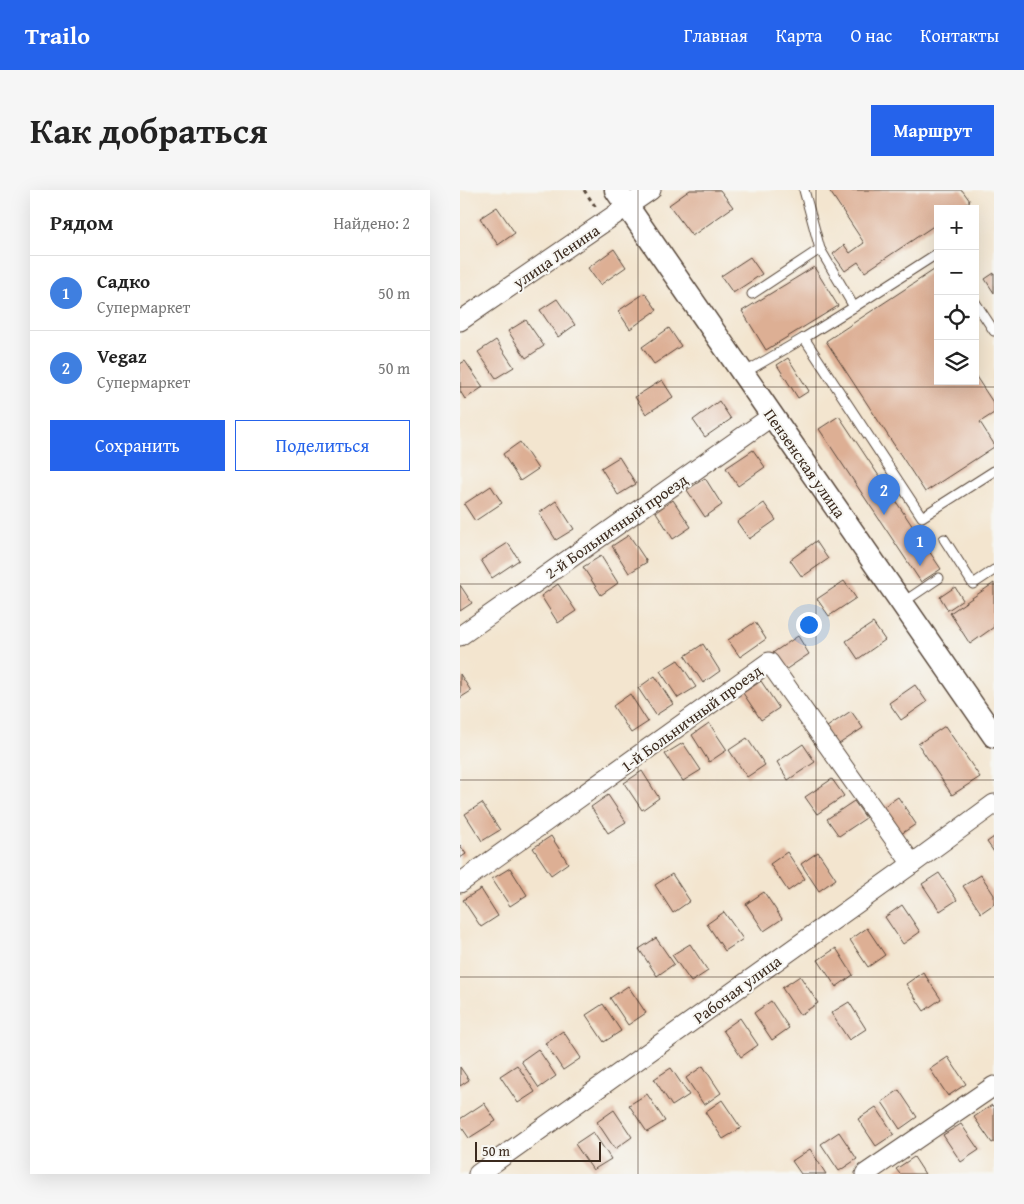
<!DOCTYPE html>
<html lang="ru">
<head>
<meta charset="utf-8">
<style>
	body { margin:0; font-family:"Gentium Book Plus",serif; background:#f6f6f6; color:#222 }
	.controls { position:absolute; right:15px; top:15px; display:grid; overflow:hidden; border-radius:0px; box-shadow:0 5px 20px #0002 }
	.controls button { width:45px; height:45px; display:grid; place-items:center; padding:0; border:0; border-bottom:1px solid #e0e0e0; background:#fff; color:#222; font:25px sans-serif }
	.scale { position:absolute; left:15px; bottom:12px; width:126px; box-sizing:border-box; padding-left:5px; border:2px solid #3b2a1e; border-top:0; font-size:14px; line-height:18px; white-space:nowrap; color:#3b2a1e; -webkit-text-stroke:4px #f6f6f2; paint-order:stroke }
	.you { position:absolute; left:348px; top:434px; width:18px; height:18px; margin:-12px; border:4px solid #fff; border-radius:50%; background:#1a73e8; box-shadow:0 0 0 8px #1a73e833 }
	.badge { display:grid; place-items:center; width:32px; height:32px; border-radius:50%; background:#2563eb; color:#fff; font-size:16px; font-weight:700 }
	.pin { position:absolute; translate:-50% -41px; filter:drop-shadow(0 1px 2px #0008) }
	.pin::after { content:''; position:absolute; top:26px; width:18px; height:15px; background:inherit; clip-path:polygon(0 0,100% 0,50% 100%) }
	.list { margin:0; padding:0; list-style:none }
	h2 { display:flex; justify-content:space-between; align-items:center; height:65px; margin:0; padding:0 20px; font-size:21px }
	h2 small { font-size:16px; font-weight:400; color:#767676 }
	.list li { display:grid; grid-template-columns:32px 1fr auto; gap:15px; align-items:center; box-sizing:border-box; height:75px; padding:0 20px; border-top:1px solid #e0e0e0 }
	.list b { display:block; font-size:19px; white-space:nowrap }
	.list p { margin:0; font-size:16px; white-space:nowrap; color:#767676 }
	.list em { font-size:16px; font-style:normal; color:#767676 }
	.actions { display:flex; gap:10px; padding:15px 20px }
	.actions a { flex:1; padding:11px 0; border:1px solid #2563eb; border-radius:0px; text-align:center; font-size:18px; color:#2563eb }
	.actions .main { background:#2563eb; color:#fff }
	.icon { flex:none; width:28px; height:28px; fill:none; stroke:currentColor; stroke-width:2; stroke-linecap:round; stroke-linejoin:round }
	.map { position:relative; flex:none; width:534px; height:984px; overflow:hidden; border-radius:0px }
	header { display:flex; align-items:center; gap:30px; box-sizing:border-box; height:70px; padding:0 25px; background:#2563eb; color:#fff }
	header strong { font-size:24px }
	nav { display:flex; gap:28px; margin-inline-start:auto; font-size:18px }
	.intro { display:flex; align-items:center; justify-content:space-between; box-sizing:border-box; height:120px; padding:0 30px }
	h1 { margin:0; font-size:35px }
	.button { padding:12px 22px; border-radius:0px; background:#2563eb; color:#fff; font-size:18px; font-weight:700 }
	main { display:flex; gap:30px; padding:0 30px }
	aside { flex:1; background:#fff; border-radius:0px; box-shadow:0 5px 20px #0002 }
	.map>svg:first-child { display:block }
	.building { fill:#ddaf94 }
	.lines { fill:none; stroke-linecap:round; stroke-linejoin:round }
	.service-casing { stroke:#574639; stroke-width:11 }
	.minor-casing { stroke:#574639; stroke-width:21 }
	.tertiary-casing { stroke:#574639; stroke-width:25 }
	.path { stroke:#574639; stroke-width:3; stroke-dasharray:4 4; stroke-linecap:butt }
	.service { stroke:#fff; stroke-width:9 }
	.minor { stroke:#fff; stroke-width:19 }
	.tertiary { stroke:#fff; stroke-width:22 }
	.grid { fill:none; stroke:#3b2a1e; stroke-width:1; stroke-opacity:0.55 }
	.labels { text-anchor:middle; stroke-width:4; stroke-linejoin:round; paint-order:stroke }
	.street-label { font-size:16px; fill:#3b2a1e; stroke:#f6f6f2 }
</style>
</head>
<body>
<header>
<strong>Trailo</strong>
<nav><a>Главная</a><a>Карта</a><a>О нас</a><a>Контакты</a></nav>
</header>
<div class="intro"><h1>Как добраться</h1><a class="button">Маршрут</a></div>
<main>
<aside>
<h2>Рядом<small>Найдено: 2</small></h2>
<ul class="list">
<li><span class="badge" style="background:#3f7fe0">1</span><div><b>Садко</b><p>Супермаркет</p></div><em>50 m</em></li>
<li><span class="badge" style="background:#3f7fe0">2</span><div><b>Vegaz</b><p>Супермаркет</p></div><em>50 m</em></li>
</ul>
<div class="actions"><a class="main">Сохранить</a><a>Поделиться</a></div>
</aside>
<div class="map">
<svg width="534" height="984" viewBox="0 0 534 984">
	<rect width="100%" height="100%" fill="#f6f6f2"/>
	<filter id="ink" filterUnits="userSpaceOnUse"><feTurbulence type="fractalNoise" baseFrequency=".02" numOctaves="2"/><feDisplacementMap in="SourceGraphic" scale="10" xChannelSelector="R" yChannelSelector="G"/><feConvolveMatrix kernelMatrix="1 2 1 2 8 2 1 2 1" color-interpolation-filters="sRGB"/></filter>
	<filter id="wash" filterUnits="userSpaceOnUse"><feTurbulence type="fractalNoise" baseFrequency=".0096" numOctaves="4" result="noise"/><feDisplacementMap in="SourceGraphic" scale="20" xChannelSelector="R" yChannelSelector="G"/><feGaussianBlur stdDeviation="1.12" result="paint"/><feColorMatrix in="noise" values="0 0 0 0 0 0 0 0 0 0 0 0 0 0 0 0 0 1.4 0 .05"/><feComposite in="paint" operator="in"/></filter>
	<g filter="url(#wash)">
		<rect width="100%" height="100%" fill="#f3e5cf"/>
		<g id="blocks">
			<!-- building -->
			<g class="building">
				<polygon points="230,0 260,0 273,17 232,46 209,15"/>
				<polygon points="369,0 502,0 510,11 498,19 478,19 478,33 405,82 398,72 385,81 373,64 384,55 390,63 404,53"/>
				<polygon points="37,17 55,43 38,55 20,28"/>
				<polygon points="154,59 166,77 140,95 128,78"/>
				<polygon points="290,67 302,84 273,103 261,86"/>
				<polygon points="354,77 378,116 306,160 282,121"/>
				<polygon points="477,78 478,191 515,191 515,185 534,214 534,223 520,232 534,254 534,257 465,302 366,151"/>
				<polygon points="534,83 534,103 525,89"/>
				<polygon points="185,103 197,120 170,139 158,121"/>
				<polygon points="97,109 115,135 98,147 80,120"/>
				<polygon points="66,130 84,156 66,168 48,141"/>
				<polygon points="209,138 221,156 194,174 182,157"/>
				<polygon points="36,150 54,177 36,188 18,162"/>
				<polygon points="328,168 349,201 338,208 317,175"/>
				<polygon points="5,171 23,197 5,209 0,201 0,174"/>
				<polygon points="202,190 213,207 186,224 175,207"/>
				<polygon points="259,211 271,229 245,247 233,230"/>
				<polygon points="379,226 481,379 461,392 359,239"/>
				<polygon points="60,252 78,279 60,291 43,264"/>
				<polygon points="293,260 305,277 278,296 266,278"/>
				<polygon points="159,267 176,294 158,305 141,278"/>
				<polygon points="245,288 262,315 245,327 227,300"/>
				<polygon points="31,296 42,313 15,331 4,314"/>
				<polygon points="213,310 231,337 213,349 196,322"/>
				<polygon points="96,311 114,339 96,350 79,323"/>
				<polygon points="304,313 316,330 289,349 277,332"/>
				<polygon points="169,345 187,372 169,383 152,356"/>
				<polygon points="356,351 368,369 342,387 330,370"/>
				<polygon points="48,353 59,370 32,388 21,370"/>
				<polygon points="141,366 158,393 141,405 123,377"/>
				<polygon points="384,391 396,408 369,426 357,409"/>
				<polygon points="534,393 534,437 510,454 490,423"/>
				<polygon points="98,394 116,421 98,433 81,406"/>
				<polygon points="0,395 12,413 0,421"/>
				<polygon points="495,397 503,410 488,420 480,407"/>
				<polygon points="295,432 306,449 280,467 268,450"/>
				<polygon points="413,433 425,450 398,469 386,451"/>
				<polygon points="338,446 349,464 322,482 311,464"/>
				<polygon points="243,454 260,481 243,493 225,466"/>
				<polygon points="218,470 236,497 218,508 200,481"/>
				<polygon points="0,484 11,501 0,508"/>
				<polygon points="195,486 213,514 196,525 178,498"/>
				<polygon points="301,491 319,518 301,530 283,503"/>
				<polygon points="455,495 467,512 441,530 429,513"/>
				<polygon points="170,504 188,532 171,543 153,516"/>
				<polygon points="391,521 403,538 376,556 364,539"/>
				<polygon points="249,533 267,560 249,572 232,545"/>
				<polygon points="485,536 520,587 492,605 458,554"/>
				<polygon points="287,548 305,575 287,587 269,560"/>
				<polygon points="223,553 241,580 223,591 205,564"/>
				<polygon points="343,554 355,572 328,590 317,572"/>
				<polygon points="182,581 199,608 182,620 164,593"/>
				<polygon points="372,589 384,606 357,624 345,607"/>
				<polygon points="148,605 166,632 148,643 131,617"/>
				<polygon points="438,607 456,634 438,646 420,619"/>
				<polygon points="394,611 406,628 379,646 367,629"/>
				<polygon points="22,613 40,640 22,651 5,624"/>
				<polygon points="91,646 108,673 91,685 73,658"/>
				<polygon points="534,647 534,662 527,652"/>
				<polygon points="0,655 6,664 0,668"/>
				<polygon points="327,662 345,689 328,701 310,674"/>
				<polygon points="358,662 376,689 359,701 341,674"/>
				<polygon points="50,678 67,705 50,716 32,689"/>
				<polygon points="479,683 497,710 480,721 462,694"/>
				<polygon points="212,684 230,711 213,723 195,695"/>
				<polygon points="521,685 534,705 534,714 521,723 503,696"/>
				<polygon points="21,699 38,726 21,737 3,710"/>
				<polygon points="304,702 322,729 304,741 286,714"/>
				<polygon points="442,715 460,742 443,754 425,727"/>
				<polygon points="264,722 283,749 265,761 247,734"/>
				<polygon points="407,738 425,765 408,777 390,750"/>
				<polygon points="196,748 214,774 197,786 179,759"/>
				<polygon points="230,754 248,781 231,792 212,765"/>
				<polygon points="376,758 393,785 376,797 358,770"/>
				<polygon points="463,782 481,809 464,821 446,794"/>
				<polygon points="340,786 358,813 340,825 322,798"/>
				<polygon points="168,796 186,823 168,835 150,808"/>
				<polygon points="311,811 329,838 312,850 294,823"/>
				<polygon points="389,812 406,839 389,850 371,823"/>
				<polygon points="143,814 161,841 144,852 126,825"/>
				<polygon points="280,828 298,855 281,867 263,840"/>
				<polygon points="103,841 121,868 103,880 85,853"/>
				<polygon points="78,859 96,886 79,898 61,871"/>
				<polygon points="488,867 506,894 488,906 470,879"/>
				<polygon points="57,875 75,902 58,913 40,886"/>
				<polygon points="243,876 261,903 244,915 226,888"/>
				<polygon points="0,877 9,890 0,896"/>
				<polygon points="211,878 229,905 212,916 194,889"/>
				<polygon points="439,900 457,927 440,939 422,912"/>
				<polygon points="187,904 205,931 187,942 169,915"/>
				<polygon points="262,910 281,938 263,949 245,922"/>
				<polygon points="24,913 36,931 9,948 0,935 0,929"/>
				<polygon points="532,915 534,918 534,952 532,953 514,927"/>
				<polygon points="416,917 434,944 416,956 398,929"/>
				<polygon points="154,920 172,947 155,959 137,932"/>
				<polygon points="501,934 519,960 501,972 483,945"/>
				<polygon points="133,942 151,969 133,980 115,954"/>
				<polygon points="379,942 397,969 379,981 361,954"/>
				<polygon points="350,959 366,984 341,984 332,971"/>
				<polygon points="454,967 465,984 440,984 436,979"/>
			</g>
		</g>
	</g>
	<g filter="url(#ink)">
		<use href="#blocks" fill-opacity="0" stroke="#574639" stroke-width="1"/>
		<g class="lines">
			<defs>
				<g id="service">
					<polyline points="360,59 394,117"/>
					<polyline points="478,63 394,117 344,148 462,327 534,281"/>
					<polyline points="292,104 360,59 344,0"/>
					<polyline points="515,112 534,141"/>
					<polyline points="284,183 344,148"/>
					<polyline points="484,349 513,394 534,380"/>
					<polyline points="442,413 479,388"/>
				</g>
				<g id="minor">
					<polyline points="0,131 191,0"/>
					<polyline points="0,446 312,226"/>
					<polyline points="0,693 309,472 452,674"/>
					<polyline points="18,984 452,674 534,614"/>
					<polyline points="405,984 534,896"/>
				</g>
				<polyline id="tertiary" points="156,0 534,546"/>
			</defs>
			<!-- service casing -->
			<use href="#service" class="service-casing"/>
			<!-- minor casing -->
			<use href="#minor" class="minor-casing"/>
			<!-- tertiary casing -->
			<use href="#tertiary" class="tertiary-casing"/>
			<!-- path -->
			<polyline class="path" points="124,0 137,19"/>
			<!-- service -->
			<use href="#service" class="service"/>
			<!-- minor -->
			<use href="#minor" class="minor"/>
			<!-- tertiary -->
			<use href="#tertiary" class="tertiary"/>
		</g>
	</g>
	<!-- grid -->
	<path class="grid" d="M178 0V984M356 0V984M0 197H534M0 394H534M0 590H534M0 787H534"/>
	<g class="labels">
		<!-- street labels -->
		<g class="street-label">
			<text transform="translate(96 66) rotate(-34)" y="6">улица Ленина</text>
			<text transform="translate(345 273) rotate(55)" y="6">Пензенская улица</text>
			<text transform="translate(156 336) rotate(-35)" y="6">2-й Больничный проезд</text>
			<text transform="translate(231 528) rotate(-36)" y="6">1-й Больничный проезд</text>
			<text transform="translate(277 799) rotate(-36)" y="6">Рабочая улица</text>
		</g>
	</g>
</svg>
<div class="controls">
<button>+</button>
<button>−</button>
<button><svg class="icon" aria-label="locate" viewBox="0 0 24 24"><circle cx="12" cy="12" r="6"/><path d="M12 2v4M12 18v4M2 12h4M18 12h4"/></svg></button>
<button><svg class="icon" aria-label="layers" viewBox="0 0 24 24"><path d="M12 4l9 5-9 5-9-5zM3 14l9 5 9-5"/></svg></button>
</div>
<div class="scale">50 m</div>
<div class="you"></div>
<div class="pin badge" style="left:460px;top:376px;background:#3f7fe0">1</div>
<div class="pin badge" style="left:424px;top:325px;background:#3f7fe0">2</div>
</div>
</main>
</body>
</html>
